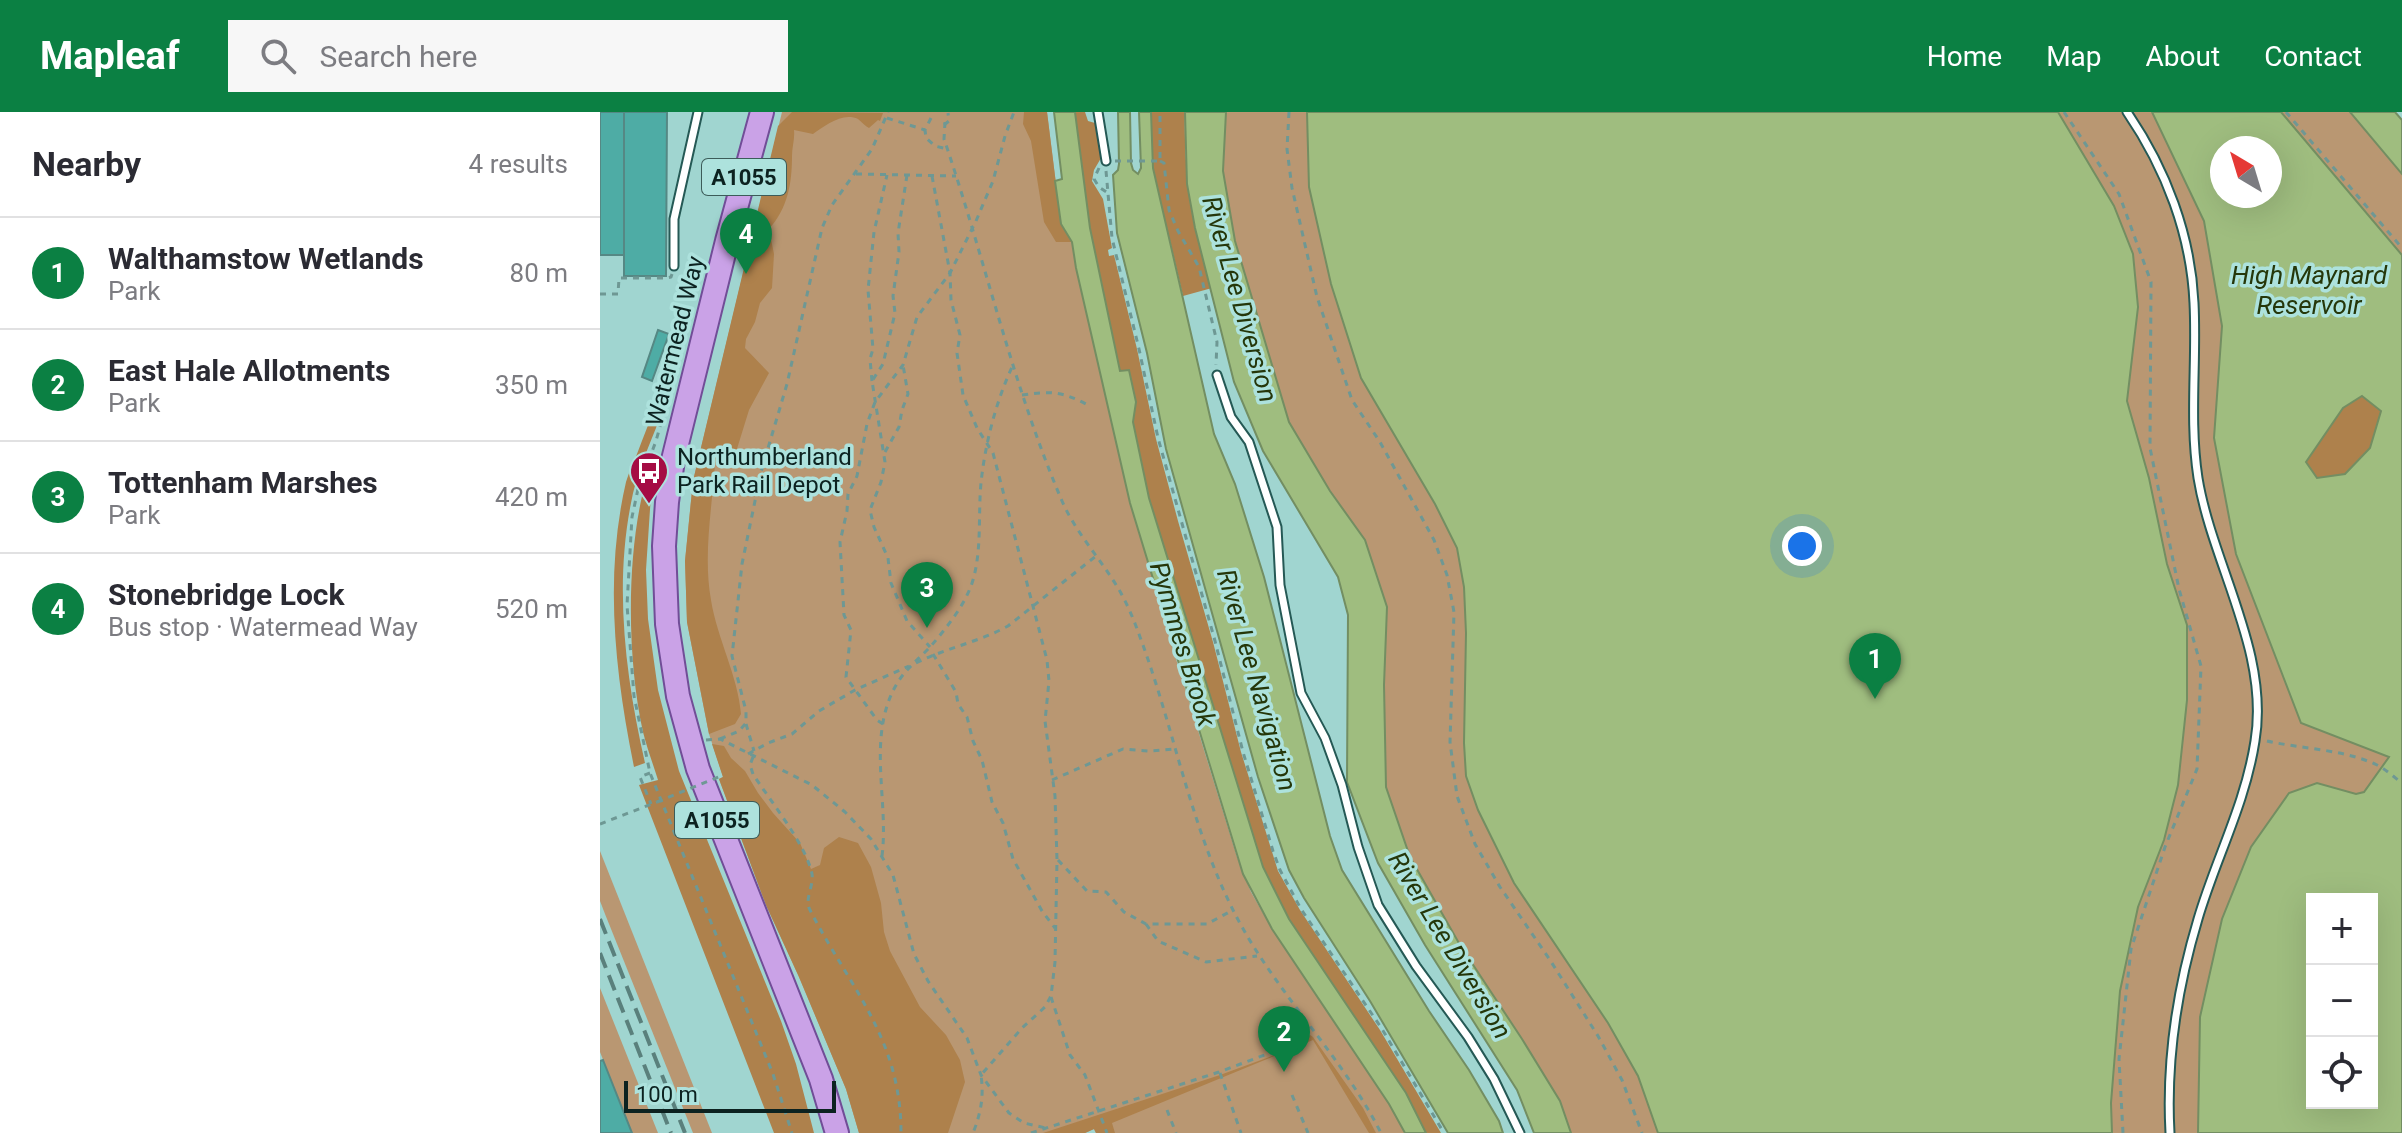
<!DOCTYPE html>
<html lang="en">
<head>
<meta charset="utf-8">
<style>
	body { margin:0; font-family:Roboto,sans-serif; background:#f7f7f7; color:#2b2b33 }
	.controls { position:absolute; right:24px; bottom:24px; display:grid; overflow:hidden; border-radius:0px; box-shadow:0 8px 32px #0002 }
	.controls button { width:72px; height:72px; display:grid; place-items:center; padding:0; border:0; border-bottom:2px solid #e1e1e2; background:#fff; color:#2b2b33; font:40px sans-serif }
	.compass { position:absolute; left:1610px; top:24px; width:72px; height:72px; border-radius:50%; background:#fff; box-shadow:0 8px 32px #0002; rotate:322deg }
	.scale { position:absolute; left:24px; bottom:20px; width:212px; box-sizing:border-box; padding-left:8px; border:4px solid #0c2220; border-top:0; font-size:22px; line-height:28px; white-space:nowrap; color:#0c2220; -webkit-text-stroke:6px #ade2dd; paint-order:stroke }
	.you { position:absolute; left:1202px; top:434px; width:28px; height:28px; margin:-20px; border:6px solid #fff; border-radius:50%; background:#1a73e8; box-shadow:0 0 0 12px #1a73e833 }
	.badge { display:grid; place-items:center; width:52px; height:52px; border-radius:50%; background:#0b8043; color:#fff; font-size:26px; font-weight:700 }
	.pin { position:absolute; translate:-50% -66px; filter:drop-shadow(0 2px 4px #0008) }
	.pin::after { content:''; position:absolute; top:42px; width:28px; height:24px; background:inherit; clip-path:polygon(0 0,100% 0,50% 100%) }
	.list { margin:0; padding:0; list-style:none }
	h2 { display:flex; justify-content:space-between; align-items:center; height:104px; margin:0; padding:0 32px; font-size:34px }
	h2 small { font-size:26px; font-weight:400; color:#7c7c81 }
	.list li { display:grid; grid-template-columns:52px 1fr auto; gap:24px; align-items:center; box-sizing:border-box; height:112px; padding:0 32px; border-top:2px solid #e1e1e2 }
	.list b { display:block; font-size:30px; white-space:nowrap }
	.list p { margin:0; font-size:26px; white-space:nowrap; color:#7c7c81 }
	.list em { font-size:26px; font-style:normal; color:#7c7c81 }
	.icon { flex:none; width:44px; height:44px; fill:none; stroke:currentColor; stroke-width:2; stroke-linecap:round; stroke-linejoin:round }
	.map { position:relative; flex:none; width:1802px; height:1021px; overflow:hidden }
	header { display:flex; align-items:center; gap:48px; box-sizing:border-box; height:112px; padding:0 40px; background:#0b8043; color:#fff }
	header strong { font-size:38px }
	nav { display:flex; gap:44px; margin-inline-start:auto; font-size:28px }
	.search { width:560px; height:72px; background:#f7f7f7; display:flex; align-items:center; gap:20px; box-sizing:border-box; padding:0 28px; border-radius:0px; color:#7c7c81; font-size:30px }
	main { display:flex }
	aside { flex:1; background:#fff }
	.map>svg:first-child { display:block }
	.green { fill:#b99772; fill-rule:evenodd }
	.forest { fill:#ae814c }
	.water { fill:#9fbd7f; stroke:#738e62; stroke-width:2; fill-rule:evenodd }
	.building { fill:#4eaca5; stroke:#558884; stroke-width:2 }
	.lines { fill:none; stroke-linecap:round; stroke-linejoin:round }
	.service-casing { stroke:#255955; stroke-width:11 }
	.primary-casing { stroke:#714d97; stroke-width:26 }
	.path { stroke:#6e9894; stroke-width:3; stroke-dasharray:6 6; stroke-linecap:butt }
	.service { stroke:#fff; stroke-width:7 }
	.primary { stroke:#caa2e7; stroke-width:22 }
	.rail { stroke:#5a807c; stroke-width:4; stroke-dasharray:16 8; stroke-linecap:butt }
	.path-bridge { stroke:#6e9894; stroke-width:3; stroke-dasharray:6 6; stroke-linecap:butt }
	.labels { text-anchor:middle; stroke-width:7; stroke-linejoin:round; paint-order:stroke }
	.shield { fill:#ade2dd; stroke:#3c5c59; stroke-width:2 }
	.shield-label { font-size:22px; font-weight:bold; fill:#0c2220 }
	.street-label { font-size:24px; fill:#0c2220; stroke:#ade2dd }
	.poi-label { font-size:24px; fill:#0c2220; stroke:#ade2dd; text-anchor:start }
	.water-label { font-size:26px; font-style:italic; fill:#25370a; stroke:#ade2dd }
</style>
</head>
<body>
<header>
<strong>Mapleaf</strong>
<div class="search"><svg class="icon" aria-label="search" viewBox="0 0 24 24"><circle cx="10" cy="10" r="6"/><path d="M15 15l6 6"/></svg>Search here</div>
<nav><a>Home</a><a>Map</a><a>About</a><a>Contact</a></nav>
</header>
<main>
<aside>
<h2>Nearby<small>4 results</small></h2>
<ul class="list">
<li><span class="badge">1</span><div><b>Walthamstow Wetlands</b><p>Park</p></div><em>80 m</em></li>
<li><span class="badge">2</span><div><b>East Hale Allotments</b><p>Park</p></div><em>350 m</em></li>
<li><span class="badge">3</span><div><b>Tottenham Marshes</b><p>Park</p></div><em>420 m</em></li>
<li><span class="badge">4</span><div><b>Stonebridge Lock</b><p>Bus stop · Watermead Way</p></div><em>520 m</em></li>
</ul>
</aside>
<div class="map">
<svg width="1802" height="1021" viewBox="0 0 1802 1021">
	<rect width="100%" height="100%" fill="#a0d5d0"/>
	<!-- green -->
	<g class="green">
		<polygon points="182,0 447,0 461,112 472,130 476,156 568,521 637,745 651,780 672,817 789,992 805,1021 496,1021 494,1017 485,1021 259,1021 246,977 199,865 166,793 119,667 123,665 109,622 87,510 85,449 93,369"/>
		<path d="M585 0H1795L1802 9V1021H934L917 978 825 833 778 751 747 670 748 503 738 465 663 339 634 270 595 116ZM1622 36H1670V84H1622ZM1712 787H1772V991H1712Z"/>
		<polygon points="0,739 112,1021 93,1021 5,802 0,789"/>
		<polygon points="0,876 58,1021 32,1021 0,940"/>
	</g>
	<!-- forest -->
	<g class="forest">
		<path d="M192 0 283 1 280 9 278 8 269 16C265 14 262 10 258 7 242 0 225 14 213 22L194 18C195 27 192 35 192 44 192 71 188 96 169 117L174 142 172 176 160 191 155 210 146 227 145 236 169 261 149 298 136 340 115 352C112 397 103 443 111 488 117 526 138 564 141 602L135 612 109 622 87 510 85 449 93 369 178 14Z"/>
		<polygon points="424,0 447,0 461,112 472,130 456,130 444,110 431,29 423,12"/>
		<path d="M475 0H485L488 9 495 11 501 46 494 58 492 69 503 87 512 136 508 138 509 144 514 143 537 237 556 327 578 409 613 530 641 640 678 759 700 798 780 918 841 1021H826C814 993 796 968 779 942 736 877 684 813 657 739L549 386 533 310 536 290 529 258 520 260 490 116Z"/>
		<path d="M551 0H585C583 66 594 113 612 176L583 184 553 56Z"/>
		<path d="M75 239H77C71 265 65 291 56 316 46 341 36 364 31 391 14 477 26 567 45 651L34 655C15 561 4 465 26 370 29 360 33 351 37 342 50 307 65 274 75 239Z"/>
		<polygon points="1763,284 1781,299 1770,336 1745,362 1717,366 1706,350 1743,296"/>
		<path d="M52 367 46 458 48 507 58 578 79 659 181 909 196 952 214 1021H174L39 673 58 668C53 652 47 636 43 620 27 548 26 443 45 372Z"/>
		<polygon points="112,632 124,634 131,646 145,659 158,681 173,701 200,731 211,757 220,753 224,736 239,725 258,731 271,755 281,791 284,820 290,839 320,895 346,923 360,948 365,970 348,1021 259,1021 246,977 199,865 166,793 119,667 123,665"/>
		<polygon points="710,923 713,925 763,996 776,1021 769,1021 713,928 512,1011 515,1021 496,1021 494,1017 485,1021 443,1021 620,963 680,941"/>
	</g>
	<!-- water -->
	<g class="water">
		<polygon points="454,0 475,0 490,116 520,259 529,258 536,290 533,310 549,386 663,755 689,807 806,981 826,1021 805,1021 789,992 672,817 643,762 530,391 476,156 472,130 461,112 455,69 462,67"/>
		<polygon points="518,0 530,0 531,51 533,58 538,62 541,56 539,0 551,0 553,56 614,322 635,372 664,465 730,724 742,758 829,899 869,958 899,1009 903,1021 848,1021 770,889 704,786 689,758 658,665 566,337 547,241 517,121 513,63 518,58 519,52"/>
		<polygon points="585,0 626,0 623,59 635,129 689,310 730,379 765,428 787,495 784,573 786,675 810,745 860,833 922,927 960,989 971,1021 934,1021 917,978 825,833 778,751 747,670 748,503 738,465 663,339 634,270 595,116 587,72"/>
		<polygon points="707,0 1458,0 1514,94 1533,142 1538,195 1527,289 1549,366 1567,452 1587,513 1587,588 1578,673 1564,728 1538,795 1520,879 1511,991 1512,1021 1058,1021 1038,964 1008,911 914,771 878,698 866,664 864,631 866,521 864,475 857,436 835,392 761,266 731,172 709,75"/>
		<path d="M1552 0H1681L1802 143V1021H1598L1600 905 1622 807 1651 735 1689 681 1717 671 1756 682 1764 680 1789 645 1701 611 1636 442 1614 326 1622 214 1604 109ZM1622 36H1670V84H1622ZM1762 284 1781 299 1770 336 1745 362 1717 366 1706 350 1743 296ZM1712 787H1772V991H1712Z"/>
		<polygon points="1750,0 1795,0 1802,8 1802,62"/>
	</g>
	<!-- building -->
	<g class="building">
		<rect x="0" y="0" width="24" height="143"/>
		<polygon points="24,0 67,0 66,164 24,164"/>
		<polygon points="58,218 69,222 52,269 42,265"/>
		<polygon points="3,948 32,1021 0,1021 0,949"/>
	</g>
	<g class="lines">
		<defs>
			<g id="service">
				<polyline points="498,0 506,49"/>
				<path d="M1527 0C1566 57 1591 123 1594 191 1597 249 1589 308 1598 366 1612 452 1670 540 1655 629 1645 693 1616 746 1598 807 1577 877 1566 948 1570 1021"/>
				<polyline points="74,154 74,107 98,0"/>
				<polyline points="617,263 631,305 649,330 677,415 680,473 701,581 725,626 742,673 758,735 778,793 816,854 868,925 894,967 920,1021"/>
			</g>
			<polyline id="primary" points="162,0 127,129 73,348 67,390 64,434 67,512 78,584 98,657 221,967 237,1021"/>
		</defs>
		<!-- service casing -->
		<use href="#service" class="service-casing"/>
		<!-- primary casing -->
		<use href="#primary" class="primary-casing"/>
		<!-- path -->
		<g class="path">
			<polyline points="689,0 687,37 692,76 717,185 752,288 780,330 834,428 847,463 854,500 850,630 857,684 875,732 900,775 950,848 998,924 1022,968 1042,1021"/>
			<polyline points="1464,0 1519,82 1551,170 1550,336 1579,477 1601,554 1597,657 1565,735 1531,837 1519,947 1523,1021"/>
			<polyline points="1686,0 1802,136"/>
			<polyline points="287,6 325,18"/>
			<polyline points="331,6 325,18 326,26 335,34 347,37"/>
			<path d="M345 10 344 27C385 147 412 272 462 389 476 421 500 446 518 476 527 491 534 508 540 525 574 616 590 713 634 800 674 879 741 942 781 1021"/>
			<polyline points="344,13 349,9 348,1"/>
			<polyline points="515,49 560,49 560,0"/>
			<polyline points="560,49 564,51 569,98 578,119 599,155 617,230 616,253"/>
			<polyline points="499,56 494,67 499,75 508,81"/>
			<polyline points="506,59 512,126 539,237 558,326 615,529 643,640 673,739 680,758 701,797 782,917 844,1021"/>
			<polyline points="256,62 356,64"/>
			<polyline points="307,63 298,121 299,140 293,184 295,201 283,252 272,269 285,350 281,370 270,398 274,415 288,446 291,471 307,509 330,535"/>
			<path d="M332 64 350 161 351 188 360 223 357 241 363 283 377 316 393 341 447 548 449 569 445 609 455 684 457 748 455 850 451 884 445 895 422 916 381 963C384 984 381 1001 373 1021"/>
			<polyline points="0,182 18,182 19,166 66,166 71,165 72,162"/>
			<polyline points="272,269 270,247 273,237 268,178 274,120 287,63"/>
			<path d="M422 283C452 279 461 279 488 293"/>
			<polyline points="68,286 56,329 38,377 32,405 27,493 34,584 50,661 173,962 192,1021"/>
			<polyline points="285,340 299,315 302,298 308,282 303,253"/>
			<polyline points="333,542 356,580 358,592 367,605 373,629 382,648 392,690 403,711 413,747 442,799 455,816"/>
			<path d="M316 551C346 536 379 530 408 514L496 444"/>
			<polyline points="146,612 154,639"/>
			<polyline points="283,612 277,608 246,565 251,518 244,503 240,430 247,399 248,382 257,364 267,312 275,290 303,253 317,205 350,161 376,109 393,69 405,24 414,0"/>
			<polyline points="120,627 139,619 146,611 146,599 132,544 142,452 161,360 187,272 222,116 232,93 272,37 288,0"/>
			<polyline points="106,628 120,627 212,673 245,700 271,727 293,763 314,842 328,869 367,926 381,963 409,1001 424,1011 446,1016"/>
			<path d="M1667 629C1702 637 1743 637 1777 653 1785 657 1794 665 1802 671"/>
			<polyline points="148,642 168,631 192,622 219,599 255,578 309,554"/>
			<path d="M153 645 150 653 153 662C170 689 206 732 212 762 214 774 204 787 210 798 250 876 301 926 301 1021"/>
			<polyline points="50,661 40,665 51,692"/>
			<polyline points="452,668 523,637 549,639 574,637"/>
			<polyline points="0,712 57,690"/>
			<path d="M282 744C289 689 267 627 295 575 304 558 318 548 331 534 347 515 366 492 373 468 382 437 378 402 381 371 385 332 396 289 413 253"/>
			<polyline points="458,748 487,779 506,780 524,800 546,812 607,812 633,798"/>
			<polyline points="546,812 558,829 606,850 657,844"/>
			<polyline points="451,885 470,943 485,963 507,1021"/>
			<polyline points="699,922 703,907"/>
			<polyline points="620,961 641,1021"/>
			<polyline points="692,983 708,1021"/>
			<polyline points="567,998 576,1021"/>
			<polyline points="431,1021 619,960 678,938 711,917"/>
		</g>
		<!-- service -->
		<use href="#service" class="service"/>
		<!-- primary -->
		<use href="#primary" class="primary"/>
		<!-- rail -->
		<g class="rail">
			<polyline points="0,807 85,1021"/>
			<polyline points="0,841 71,1021"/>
		</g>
		<!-- path-bridge -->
		<polyline class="path-bridge" points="57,690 121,664"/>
	</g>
	<!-- icons -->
	<defs>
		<symbol id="bus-pin" viewBox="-11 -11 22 30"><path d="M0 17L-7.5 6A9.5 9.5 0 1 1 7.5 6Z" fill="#a50c44" stroke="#ade2dd"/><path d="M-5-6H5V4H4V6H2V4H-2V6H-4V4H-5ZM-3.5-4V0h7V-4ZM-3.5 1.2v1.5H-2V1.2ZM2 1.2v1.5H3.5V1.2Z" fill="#fff"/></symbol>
	</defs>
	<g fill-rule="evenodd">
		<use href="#bus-pin" x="27" y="337" width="44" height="60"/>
	</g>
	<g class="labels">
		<!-- shield labels -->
		<g class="shield">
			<rect x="102" y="47" width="84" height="36" rx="6"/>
			<rect x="75" y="690" width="84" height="36" rx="6"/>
		</g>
		<g class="shield-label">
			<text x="144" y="73">A1055</text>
			<text x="117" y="716">A1055</text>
		</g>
		<!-- street labels -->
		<g class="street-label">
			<text transform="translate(75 229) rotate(-76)" y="8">Watermead Way</text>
		</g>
		<!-- poi labels -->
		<g class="poi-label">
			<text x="77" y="353">Northumberland<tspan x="77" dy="28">Park Rail Depot</tspan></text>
		</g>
		<!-- water labels -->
		<g class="water-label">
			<text x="1709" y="172">High Maynard<tspan x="1709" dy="30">Reservoir</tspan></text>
			<text transform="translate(640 187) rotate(74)" y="9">River Lee Diversion</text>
			<text transform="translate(583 532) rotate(73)" y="9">Pymmes Brook</text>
			<text transform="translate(657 568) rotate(74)" y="9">River Lee Navigation</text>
			<text transform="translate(850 833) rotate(59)" y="9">River Lee Diversion</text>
		</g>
	</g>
</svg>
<div class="controls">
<button>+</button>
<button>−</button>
<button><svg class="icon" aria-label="locate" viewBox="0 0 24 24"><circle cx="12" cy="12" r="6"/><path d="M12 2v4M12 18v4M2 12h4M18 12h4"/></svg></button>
</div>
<svg class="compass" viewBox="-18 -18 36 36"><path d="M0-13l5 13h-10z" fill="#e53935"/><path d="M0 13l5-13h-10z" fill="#7c7c81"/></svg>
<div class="scale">100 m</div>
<div class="you"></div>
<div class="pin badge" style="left:1275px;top:587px">1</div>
<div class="pin badge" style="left:684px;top:960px">2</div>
<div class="pin badge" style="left:327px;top:516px">3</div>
<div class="pin badge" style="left:146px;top:162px">4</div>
</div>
</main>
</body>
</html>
